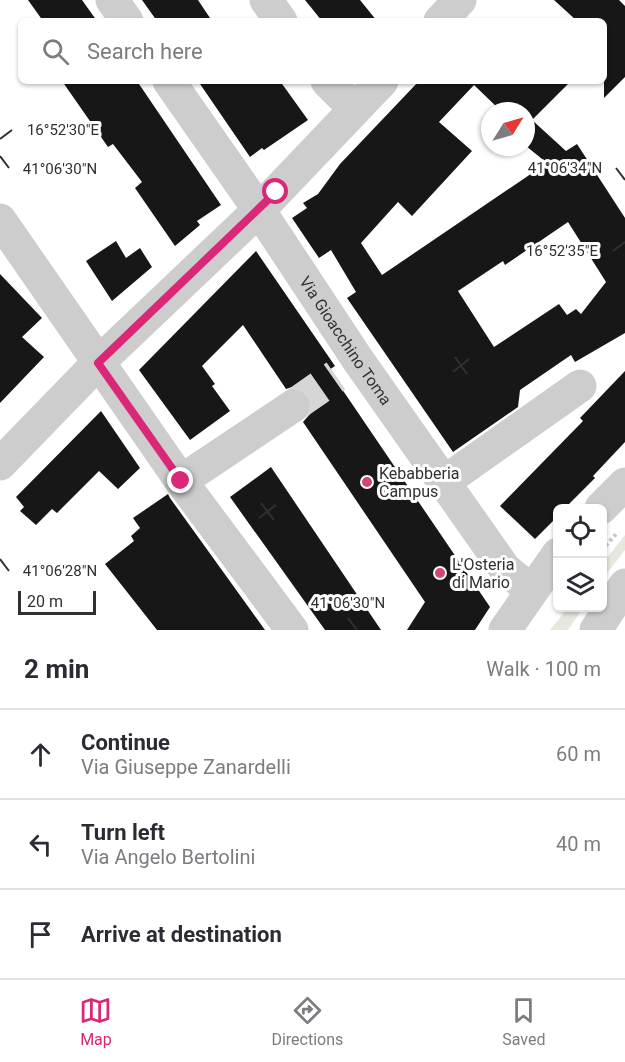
<!DOCTYPE html>
<html lang="en">
<head>
<meta charset="utf-8">
<style>
	body { margin:0; font-family:Roboto,sans-serif; background:#f7f7f7; color:#2b2b33 }
	.controls { position:absolute; right:18px; bottom:18px; display:grid; overflow:hidden; border-radius:9px; box-shadow:0 2px 4px #0004 }
	.controls button { width:54px; height:54px; display:grid; place-items:center; padding:0; border:0; border-bottom:2px solid #e1e1e2; background:#fff; color:#2b2b33; font:30px sans-serif }
	.compass { position:absolute; left:481px; top:102px; width:54px; height:54px; border-radius:50%; background:#fff; box-shadow:0 2px 4px #0004; rotate:53deg }
	.scale { position:absolute; left:18px; bottom:15px; width:78px; box-sizing:border-box; padding-left:6px; border:3px solid #303030; border-top:0; font-size:16px; line-height:21px; white-space:nowrap; color:#303030; -webkit-text-stroke:4px #fff; paint-order:stroke }
	.stop { position:absolute; width:18px; height:18px; margin:-14px; border:4px solid #db2777; border-radius:50%; background:#fff }
	.stop.end { background:#db2777; border-color:#fff; box-shadow:0 2px 6px #0008 }
	.list { margin:0; padding:0; list-style:none }
	h2 { display:flex; justify-content:space-between; align-items:center; height:78px; margin:0; padding:0 24px; font-size:26px }
	h2 small { font-size:20px; font-weight:400; color:#7c7c81 }
	.list li { display:grid; grid-template-columns:39px 1fr auto; gap:18px; align-items:center; box-sizing:border-box; height:90px; padding:0 24px; border-top:2px solid #e1e1e2 }
	.list b { display:block; font-size:22px; white-space:nowrap }
	.list p { margin:0; font-size:20px; white-space:nowrap; color:#7c7c81 }
	.list em { font-size:20px; font-style:normal; color:#7c7c81 }
	.icon { flex:none; width:33px; height:33px; fill:none; stroke:currentColor; stroke-width:2; stroke-linecap:round; stroke-linejoin:round }
	.map { position:relative; flex:none; width:625px; height:630px; overflow:hidden }
	.search { position:absolute; background:#fff; box-shadow:0 2px 4px #0004; left:18px; right:18px; top:18px; height:66px; display:flex; align-items:center; gap:15px; box-sizing:border-box; padding:0 21px; border-radius:9px; color:#7c7c81; font-size:22px }
	.sheet { height:348px; background:#fff }
	nav { display:flex; justify-content:space-around; align-items:center; box-sizing:border-box; height:84px; border-top:2px solid #e1e1e2; background:#fff; font-size:16px; color:#7c7c81 }
	nav a { display:grid; justify-items:center; gap:3px }
	nav .on { color:#db2777 }
	.map>svg:first-child { display:block }
	.green { fill:#e6e8dd }
	.building { fill:#171717; fill-rule:evenodd }
	.lines { fill:none; stroke-linecap:round; stroke-linejoin:round }
	.minor-tunnel { stroke:#d6d6d6; stroke-width:33; stroke-dasharray:33 16; stroke-linecap:butt }
	.path { stroke:#c7c7c7; stroke-width:4; stroke-dasharray:3 3; stroke-linecap:butt }
	.minor { stroke:#cdcdcd; stroke-width:33 }
	.route { stroke:#db2777; stroke-width:8 }
	.ticks { fill:none; stroke:#303030; stroke-width:2 }
	.poi-dot { fill:#d34674; stroke:#fff; stroke-width:2 }
	.labels { text-anchor:middle; stroke-width:6; stroke-linejoin:round; paint-order:stroke }
	.street-label { font-size:16px; fill:#303030; stroke:#fff }
	.poi-label { font-size:16px; fill:#303030; stroke:#fff; text-anchor:start }
	.ticks-label { font-size:15px; text-anchor:middle; fill:#303030; stroke:#fff; stroke-width:6; stroke-linejoin:round; paint-order:stroke }
</style>
</head>
<body>
<div class="map">
<svg width="625" height="630" viewBox="0 0 625 630">
	<rect width="100%" height="100%" fill="#fff"/>
	<!-- green -->
	<g class="green">
		<polygon points="625,535 625,550 603,578 603,563"/>
		<polygon points="568,608 583,608 568,630 550,630"/>
	</g>
	<!-- building -->
	<g class="building">
		<polygon points="28,0 82,0 97,21 43,21"/>
		<polygon points="142,0 198,0 212,21 157,21"/>
		<polygon points="305,0 360,0 377,21 322,21"/>
		<polygon points="554,0 619,0 625,6 625,77 604,98 604,21 577,21"/>
		<polygon points="62,81 137,81 221,205 197,221 200,225 175,246 135,188 142,182 113,144 108,147"/>
		<polygon points="198,81 280,81 308,120 264,150 262,148 250,157"/>
		<path d="M419 81H571L532 120 566 151 577 144 625 218V333L575 362 571 355 520 390 518 407 453 452 347 298 356 292 331 250 319 258 292 218 307 208 303 203 318 194 340 164ZM474 85 501 111H526V146L547 163 382 275 361 243 398 202 412 216 472 151 439 122ZM568 222 606 282 581 314 576 309 567 315 559 304 494 347 458 291 503 261 505 265Z"/>
		<polygon points="116,241 126,258 140,248 152,267 112,301 86,261"/>
		<polygon points="256,251 335,366 329,370 490,607 475,630 407,630 425,602 303,422 310,414 312,404 309,396 301,389 292,387 286,389 243,325 202,366 215,384 212,386 230,411 190,440 139,370"/>
		<polygon points="0,274 42,318 22,337 44,357 0,403"/>
		<polygon points="625,371 625,442 593,476 595,478 565,508 558,508 558,516 535,539 500,506 583,421 580,418"/>
		<polygon points="101,411 140,468 118,489 99,471 57,513 52,509 36,525 20,511 24,507 16,497"/>
		<polygon points="271,467 381,630 325,630 230,497"/>
		<polygon points="168,494 170,498 265,630 157,630 105,564 134,541 131,536 140,528 133,518"/>
	</g>
	<g class="lines">
		<!-- minor-tunnel -->
		<polyline class="minor-tunnel" points="293,406 336,376"/>
		<!-- path -->
		<polyline class="path" points="602,550 616,534"/>
		<!-- minor -->
		<g class="minor">
			<polyline points="112,0 127,21"/>
			<polyline points="266,0 281,21"/>
			<polyline points="440,21 460,0"/>
			<path id="s1" d="M169 81 259 210 358 360 505 569 531 590"/>
			<polyline points="327,81 355,109"/>
			<polyline points="0,220 181,481 292,630"/>
			<polyline points="0,464 98,363 259,210 382,81"/>
			<polyline points="181,481 293,406"/>
			<polyline points="444,482 580,386"/>
			<polyline points="601,508 625,484"/>
			<polyline points="505,630 558,554"/>
			<polyline points="596,630 625,585"/>
		</g>
	</g>
	<g class="lines">
		<!-- route -->
		<polyline class="route" points="181,481 98,363 276,192"/>
	</g>
	<!-- ticks -->
	<path class="ticks" d="M0 139 12 130M0 156 9 168M616 168 625 180M613 251 625 242M455 357 467 374M453 372 469 359M261 503 274 520M259 518 276 505M0 559 9 571M348 618 357 630"/>
	<!-- markers -->
	<g class="poi-dot">
		<circle cx="367" cy="482" r="6"/>
		<circle cx="440" cy="573" r="6"/>
	</g>
	<g class="labels">
		<!-- street labels -->
		<g class="street-label">
			<text dy="6" stroke="none"><textPath href="#s1" startOffset="314">Via Gioacchino Toma</textPath></text>
		</g>
		<!-- poi labels -->
		<g class="poi-label">
			<text x="379" y="479">Kebabberia<tspan x="379" dy="18">Campus</tspan></text>
			<text x="452" y="570">L'Osteria<tspan x="452" dy="18">di Mario</tspan></text>
		</g>
	</g>
	<g class="ticks-label">
		<text x="63" y="135">16°52'30"E</text>
		<text x="565" y="173">41°06'34"N</text>
		<text x="60" y="174">41°06'30"N</text>
		<text x="562" y="256">16°52'35"E</text>
		<text x="60" y="576">41°06'28"N</text>
		<text x="348" y="608">41°06'30"N</text>
	</g>
</svg>
<div class="controls">
<button><svg class="icon" aria-label="locate" viewBox="0 0 24 24"><circle cx="12" cy="12" r="6"/><path d="M12 2v4M12 18v4M2 12h4M18 12h4"/></svg></button>
<button><svg class="icon" aria-label="layers" viewBox="0 0 24 24"><path d="M12 4l9 5-9 5-9-5zM3 14l9 5 9-5"/></svg></button>
</div>
<svg class="compass" viewBox="-18 -18 36 36"><path d="M0-13l5 13h-10z" fill="#e53935"/><path d="M0 13l5-13h-10z" fill="#7c7c81"/></svg>
<div class="scale">20 m</div>
<div class="stop" style="left:276px;top:192px"></div>
<div class="stop end" style="left:181px;top:481px"></div>
<div class="search"><svg class="icon" aria-label="search" viewBox="0 0 24 24"><circle cx="10" cy="10" r="6"/><path d="M15 15l6 6"/></svg>Search here</div>
</div>
<section class="sheet">
<h2>2 min<small>Walk · 100 m</small></h2>
<ul class="list">
<li><svg class="icon" aria-label="ahead" viewBox="0 0 24 24"><path d="M12 20V5M6 11l6-6 6 6"/></svg><div><b>Continue</b><p>Via Giuseppe Zanardelli</p></div><em>60 m</em></li>
<li><svg class="icon" aria-label="left" viewBox="0 0 24 24"><path d="M17 20v-9H6M10 6l-5 5 5 5"/></svg><div><b>Turn left</b><p>Via Angelo Bertolini</p></div><em>40 m</em></li>
<li><svg class="icon" aria-label="arrive" viewBox="0 0 24 24"><path d="M6 21V4h12l-3 4 3 4H6"/></svg><div><b>Arrive at destination</b></div></li>
</ul>
</section>
<nav>
<a class="on"><svg class="icon" aria-label="map" viewBox="0 0 24 24"><path d="M3 6l6-2 6 2 6-2v14l-6 2-6-2-6 2zM9 4v14M15 6v14"/></svg>Map</a>
<a><svg class="icon" aria-label="directions" viewBox="0 0 24 24"><path d="M12 3l9 9-9 9-9-9zM9 14v-3h6M13 9l2 2-2 2"/></svg>Directions</a>
<a><svg class="icon" aria-label="saved" viewBox="0 0 24 24"><path d="M7 4h10v16l-5-4-5 4z"/></svg>Saved</a>
</nav>
</body>
</html>
